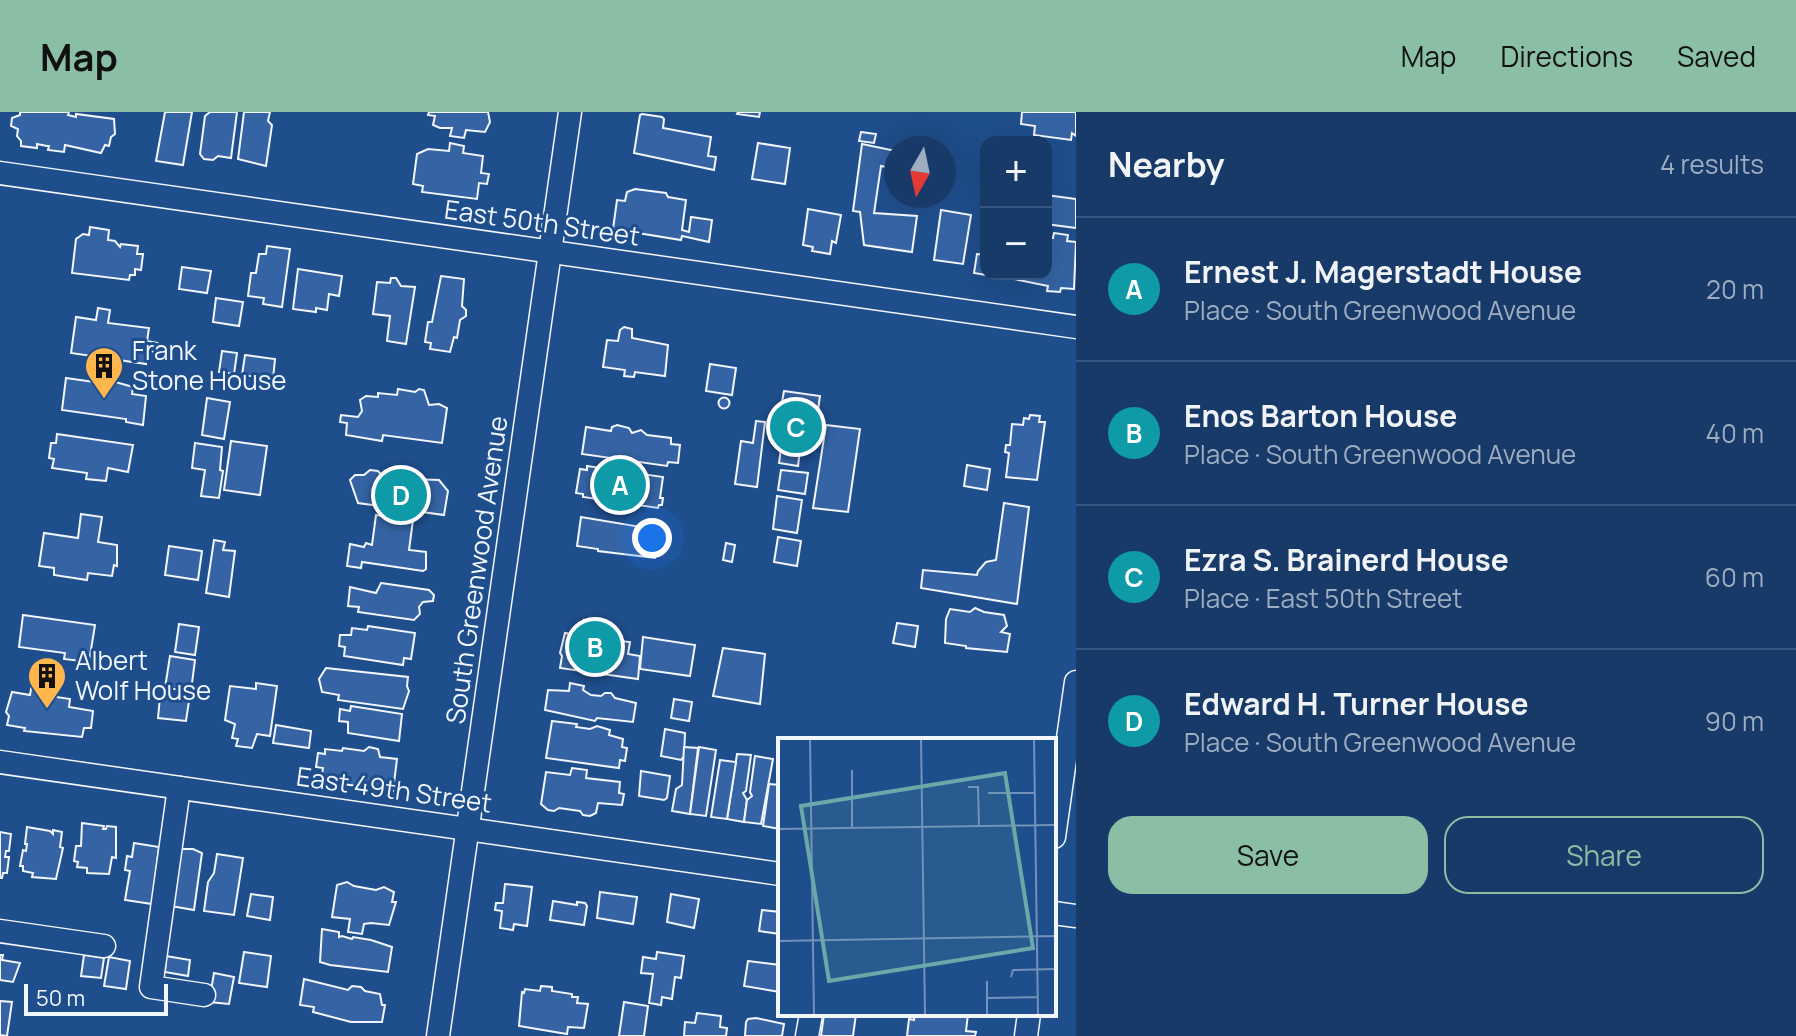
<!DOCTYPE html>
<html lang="en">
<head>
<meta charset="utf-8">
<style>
	body { margin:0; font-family:Manrope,sans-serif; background:#20416f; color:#f1f3f6 }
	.controls { position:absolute; right:24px; top:24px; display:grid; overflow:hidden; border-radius:16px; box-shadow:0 8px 32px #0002 }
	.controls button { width:72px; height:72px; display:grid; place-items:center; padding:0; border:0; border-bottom:2px solid #36547d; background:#173a69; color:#f1f3f6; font:40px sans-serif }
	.compass { position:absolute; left:884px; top:24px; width:72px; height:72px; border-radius:50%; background:#173a69; box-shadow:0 8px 32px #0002; rotate:189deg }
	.scale { position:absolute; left:24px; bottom:20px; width:144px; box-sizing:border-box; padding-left:8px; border:4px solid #f2f6ff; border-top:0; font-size:22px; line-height:28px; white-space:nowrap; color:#f2f6ff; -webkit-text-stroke:6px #1f4e8c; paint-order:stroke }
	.you { position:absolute; left:652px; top:426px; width:28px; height:28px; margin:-20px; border:6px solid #fff; border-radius:50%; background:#1a73e8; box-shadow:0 0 0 12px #1a73e833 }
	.badge { display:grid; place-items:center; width:52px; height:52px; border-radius:50%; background:#8abfa5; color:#fff; font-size:26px; font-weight:700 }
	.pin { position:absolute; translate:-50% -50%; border:4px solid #fff; box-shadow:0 2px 8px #0006 }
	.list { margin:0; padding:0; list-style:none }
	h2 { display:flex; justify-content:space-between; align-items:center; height:104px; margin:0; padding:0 32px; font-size:34px }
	h2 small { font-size:26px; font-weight:400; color:#9eadc0 }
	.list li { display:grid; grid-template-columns:52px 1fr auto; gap:24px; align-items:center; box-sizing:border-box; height:144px; padding:0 32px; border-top:2px solid #36547d }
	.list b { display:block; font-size:30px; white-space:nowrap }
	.list p { margin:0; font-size:26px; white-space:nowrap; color:#9eadc0 }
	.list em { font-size:26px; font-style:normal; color:#9eadc0 }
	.actions { display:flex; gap:16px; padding:24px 32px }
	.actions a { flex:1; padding:18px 0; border:2px solid #8abfa5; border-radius:24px; text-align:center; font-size:28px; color:#8abfa5 }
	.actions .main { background:#8abfa5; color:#111 }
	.map { position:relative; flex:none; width:1076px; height:924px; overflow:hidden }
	header { display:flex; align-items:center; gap:48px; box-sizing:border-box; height:112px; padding:0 40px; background:#8abfa5; color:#111 }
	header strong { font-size:38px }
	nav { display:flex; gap:44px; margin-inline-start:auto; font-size:28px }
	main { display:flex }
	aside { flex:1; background:#173a69 }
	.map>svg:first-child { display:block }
	.building { fill:#3563a3; stroke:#f2f6ff; stroke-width:2 }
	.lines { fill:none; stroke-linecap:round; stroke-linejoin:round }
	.minor-casing { stroke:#f2f6ff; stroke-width:25 }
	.minor { stroke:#1f4e8c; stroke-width:22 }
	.labels { text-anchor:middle; stroke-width:6; stroke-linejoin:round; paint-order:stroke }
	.street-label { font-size:26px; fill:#f2f6ff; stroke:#1f4e8c }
	.poi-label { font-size:26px; fill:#f2f6ff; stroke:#1f4e8c; text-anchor:start }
	.inset-road { fill:none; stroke:#7391ba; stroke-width:2 }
	.view { fill:#6aa9a8; fill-opacity:0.15; stroke:#6aa9a8; stroke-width:4 }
	.inset-edge { fill:none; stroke:#f2f6ff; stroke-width:4 }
</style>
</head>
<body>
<header>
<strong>Map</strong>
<nav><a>Map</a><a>Directions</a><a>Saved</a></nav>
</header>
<main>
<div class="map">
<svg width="1076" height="924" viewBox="0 0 1076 924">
	<rect width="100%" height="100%" fill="#1f4e8c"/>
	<!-- building -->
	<g class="building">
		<polygon points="20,0 69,0 68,3 76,5 76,2 114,7 115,22 111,25 109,34 105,33 101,41 65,33 64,40 48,38 49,34 47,34 37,32 37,36 21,34 21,29 17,24 18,17 11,14 12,6 20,3"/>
		<polygon points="165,0 192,0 183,53 156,49"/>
		<polygon points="210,0 237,0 231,46 218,44 213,48 204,47 200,42 205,4"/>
		<polygon points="244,0 270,0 268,9 272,13 266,54 238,47"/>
		<polygon points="429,0 488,0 490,10 485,20 466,18 464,26 450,24 452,16 440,16 433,13 435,4 428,3"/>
		<polygon points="738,0 760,0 759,5 737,2"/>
		<polygon points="1022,0 1076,0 1076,24 1072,21 1071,28 1034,23 1035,14 1021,12"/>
		<polygon points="642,2 662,5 664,7 663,16 711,25 708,44 716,45 714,58 634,41 640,3"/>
		<polygon points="861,20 876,22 874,31 859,29"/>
		<polygon points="450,31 464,34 463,41 483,44 481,61 489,62 487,72 479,71 477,87 422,80 423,74 413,72 417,42 428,37 449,39"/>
		<polygon points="758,31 790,36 785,72 752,67"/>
		<polygon points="862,32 896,39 896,57 881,54 874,101 917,104 912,140 864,133 860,100 853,99"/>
		<polygon points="635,77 666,81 668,85 686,88 682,118 689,120 691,105 712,108 709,130 682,124 681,128 613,117 617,88 625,89 627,80"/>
		<polygon points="1046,83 1076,87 1076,116 1046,112"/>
		<polygon points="808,97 841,103 836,131 832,129 830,142 812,139 813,135 803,133"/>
		<polygon points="941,98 971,103 963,152 934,148"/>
		<polygon points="90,115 109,118 108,128 115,129 120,135 121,132 138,134 137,142 143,142 141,158 135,157 135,163 130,163 129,168 72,161 76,127 83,122 89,123"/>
		<polygon points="1054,121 1068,123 1067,129 1076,130 1074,177 1061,176 1060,180 1047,179 1048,174 1009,166 1008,162 1046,162 1046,126 1053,126"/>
		<polygon points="267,134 290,137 282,195 263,192 264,186 248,184 251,161 256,161 259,142 266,142"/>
		<polygon points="977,142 986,143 986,162 992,164 974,161"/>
		<polygon points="182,155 211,159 207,181 179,177"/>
		<polygon points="298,157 342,164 339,184 329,182 327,198 316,196 316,200 293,197"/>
		<polygon points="441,164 464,167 462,194 466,198 466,204 460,208 457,226 454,225 450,240 430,237 431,231 425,230 428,210 432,210"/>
		<polygon points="391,166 396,166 401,174 415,175 406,232 387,229 390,204 373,202 377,170 390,171"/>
		<polygon points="216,186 243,190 239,214 213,210"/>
		<polygon points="98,196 110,198 108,211 149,216 147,229 158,231 157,240 146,239 146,252 71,241 76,205 96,208"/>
		<polygon points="624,215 632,217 632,226 668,233 665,264 635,260 634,265 624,264 625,258 603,255 607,228 618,229 620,218"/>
		<polygon points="222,239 237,241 234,262 219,260"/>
		<polygon points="245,243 275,247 273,267 242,263"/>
		<polygon points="710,252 736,256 732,283 706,279"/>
		<polygon points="66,266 101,271 105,267 133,275 132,282 146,284 143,313 126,310 126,307 62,298"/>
		<polygon points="398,277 415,280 419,277 424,278 429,293 439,292 447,296 442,331 383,323 382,329 346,323 347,311 340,310 341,303 358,305 362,299 360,288 366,284 378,285 378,281 397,283"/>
		<polygon points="784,279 820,284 816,312 811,311 808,331 801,330 798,354 779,351 783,322 780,309 783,302 780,301"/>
		<circle cx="724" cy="291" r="5.5"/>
		<polygon points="207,286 230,290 224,327 202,323"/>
		<polygon points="1030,303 1040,304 1039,310 1045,310 1037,368 1006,365 1009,341 1005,340 1006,333 1010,333 1012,312 1023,313 1024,306 1029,307"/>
		<polygon points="756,309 765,310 757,375 735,372 741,329 753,331"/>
		<polygon points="617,313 629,316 632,321 641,318 647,323 671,326 671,332 680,333 678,351 668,350 667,354 582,342 586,315 611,319 612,315"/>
		<polygon points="826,313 860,317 848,400 813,396"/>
		<polygon points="57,322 133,333 128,360 108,356 106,369 86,367 87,361 52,356 54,347 49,346 51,331 56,331"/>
		<polygon points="231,329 267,334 260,383 224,378"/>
		<polygon points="195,331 222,335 220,358 223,359 219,386 201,384 205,358 192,356"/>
		<polygon points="967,353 990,357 987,378 964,374"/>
		<polygon points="587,354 663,365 660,386 663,386 662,393 659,393 658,396 583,385 583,382 576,381 580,357 587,358"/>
		<polygon points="370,358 378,359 384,366 439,368 448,379 444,403 358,391 350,368 355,363 364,363"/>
		<polygon points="781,358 808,361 805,382 778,378"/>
		<polygon points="777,384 802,388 797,421 773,417"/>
		<polygon points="1004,391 1029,395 1017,492 921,476 923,458 977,463 978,459 986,450 996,448"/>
		<polygon points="81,402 102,405 98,430 117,433 117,454 114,453 112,464 88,461 87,468 54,463 54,456 39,454 44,421 78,426"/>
		<polygon points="376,403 413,408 409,438 426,440 426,457 423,459 362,450 361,456 347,454 350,432 364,435 366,431 372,433"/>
		<polygon points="581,405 653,417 651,433 657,434 655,446 598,439 598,437 577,434"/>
		<polygon points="778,425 801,429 797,454 774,450"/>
		<polygon points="214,428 225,430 223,438 235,439 229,485 206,481"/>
		<polygon points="726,431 735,433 732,450 723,448"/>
		<polygon points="169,434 202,439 198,468 165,463"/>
		<polygon points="381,471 429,478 434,483 433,489 423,490 419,495 420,502 414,508 358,500 359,495 348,494 350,475 376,481"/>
		<polygon points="975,496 984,500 1004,503 1007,514 1001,520 1010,522 1007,540 966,536 966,534 945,531 946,507 950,497 970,500"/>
		<polygon points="23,503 95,513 89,550 64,547 65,541 19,535"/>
		<polygon points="584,508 606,512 604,527 630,530 628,542 640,544 638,567 560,556 562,544 560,541 565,521 582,524"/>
		<polygon points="897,511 918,514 915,535 893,531"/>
		<polygon points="179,512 199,515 195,543 175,540"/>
		<polygon points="368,514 415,521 411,547 404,546 403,553 344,544 345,535 339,534 340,523 351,523 352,516 367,518"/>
		<polygon points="643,525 695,533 690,564 640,557"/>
		<polygon points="723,536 765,542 760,592 713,584"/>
		<polygon points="170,544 195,548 191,579 165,576"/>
		<polygon points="326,556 408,565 407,574 409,579 403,597 338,588 339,583 322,580 319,567"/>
		<polygon points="32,571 51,574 50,584 70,587 69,595 93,599 91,616 84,616 82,625 24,619 25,616 7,613 9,604 6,600 12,580 30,583"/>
		<polygon points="256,571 277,574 270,624 257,622 252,636 236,634 238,627 232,626 235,612 225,608 230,574 256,577"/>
		<polygon points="570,571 584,574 583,578 591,583 601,584 605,581 611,581 615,586 636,591 633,610 597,606 595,609 545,598 548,578 569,579"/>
		<polygon points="160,585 189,589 186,609 158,606"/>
		<polygon points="674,587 692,590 689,609 671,606"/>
		<polygon points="351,594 402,602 399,629 348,621 348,610 339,609 340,597 350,599"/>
		<polygon points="552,609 577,612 576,615 590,617 597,614 610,618 609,623 623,627 622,635 627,636 625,649 620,648 619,656 546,646"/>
		<polygon points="276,613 311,619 309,636 273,631"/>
		<polygon points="665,617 685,621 684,644 681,648 661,644"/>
		<polygon points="369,635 378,637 380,645 397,647 393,679 321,669 323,656 316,655 318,641 325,642 325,637 342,639 343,636 364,639"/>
		<polygon points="684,635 698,636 690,702 672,699 676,677 682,673"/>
		<polygon points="699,635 716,638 706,704 690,702"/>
		<polygon points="737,642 751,643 746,679 743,681 747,688 744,710 727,707"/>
		<polygon points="755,644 773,647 761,712 744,710 747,688 752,684 750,680"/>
		<polygon points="720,648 736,650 727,707 711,705"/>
		<polygon points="572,656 587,658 586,666 620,670 619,681 624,682 622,693 598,691 596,701 590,704 583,703 580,699 559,696 554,699 548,698 541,692 546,660 570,663"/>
		<polygon points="641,659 670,664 667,686 664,688 639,684"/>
		<polygon points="769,672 780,673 780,717 763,714"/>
		<polygon points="82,711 104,714 103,717 106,717 107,714 116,715 116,746 112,745 109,762 87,761 87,756 77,755 78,750 74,749 76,734 81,734"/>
		<polygon points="27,715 50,719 53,722 53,718 62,720 60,735 63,736 56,767 32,765 33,761 23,759 23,754 20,754 23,738 26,739 27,732 25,732"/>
		<polygon points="0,720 11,722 9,739 6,739 5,745 9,745 7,761 3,761 2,766 0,766"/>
		<polygon points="134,731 159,735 152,792 125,788 130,759 125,758 127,744 132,745"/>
		<polygon points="177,737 193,737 202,741 194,798 165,793"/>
		<polygon points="217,742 243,746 234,803 204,799 208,770 214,761"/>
		<polygon points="347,770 354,774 376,778 384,775 394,780 392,790 396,790 389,813 371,811 364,812 362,822 348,820 350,807 332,805 337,773"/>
		<polygon points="505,772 532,775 527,814 514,812 513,818 500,816 502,799 495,798 496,791 503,791"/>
		<polygon points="600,780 637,785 633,812 597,806"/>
		<polygon points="251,782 273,785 270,808 247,804"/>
		<polygon points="671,782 699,787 694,816 667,810"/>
		<polygon points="553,789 577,793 577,790 585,791 587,794 584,813 550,808"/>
		<polygon points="762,798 780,800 780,822 759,819"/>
		<polygon points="322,817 339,820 339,825 342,824 352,827 353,825 371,828 392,835 388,860 330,853 320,850"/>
		<polygon points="244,840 271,844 267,875 239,871"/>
		<polygon points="657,840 684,844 681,866 675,865 672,887 662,885 661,893 649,891 653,862 641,861 643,845 656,847"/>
		<polygon points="0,843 3,843 2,848 20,851 13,870 0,868"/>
		<polygon points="84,843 104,846 101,866 81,864"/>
		<polygon points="166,844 190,848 188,864 165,860"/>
		<polygon points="109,845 130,849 126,877 104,874"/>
		<polygon points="748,849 780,853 780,880 744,874"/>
		<polygon points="214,861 234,865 229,892 209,890"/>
		<polygon points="304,867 348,878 352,874 361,875 365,879 380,882 382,893 385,893 382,910 351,910 313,900 314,895 300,893"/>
		<polygon points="541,874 552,875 552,879 572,882 572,885 578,885 577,891 588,892 584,916 568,915 567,922 519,914 522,880 524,881 525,877 540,879"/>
		<polygon points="0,889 12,890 7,924 0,923"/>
		<polygon points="624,890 648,894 644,924 619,924"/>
		<polygon points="697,901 721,904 720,915 727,916 726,924 684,924 685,910 695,911"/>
		<polygon points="824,902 856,902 853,924 821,924"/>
		<polygon points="915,902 968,902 966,919 976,920 975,924 907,924 909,907 914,908"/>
		<polygon points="756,906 784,912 782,924 745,924 746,910 748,907"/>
	</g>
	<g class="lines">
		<defs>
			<g id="minor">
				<polyline points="0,61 1076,215"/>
				<polyline points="0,650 780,762"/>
				<polyline points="179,676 151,875 204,883"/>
				<polyline points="1054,725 1076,570"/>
				<polyline points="1054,801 1076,804"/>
				<polyline points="0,819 104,834"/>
				<polyline points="438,924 570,0"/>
				<polyline points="807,924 811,902"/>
				<polyline points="1026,924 1029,902"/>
			</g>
		</defs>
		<!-- minor casing -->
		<use href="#minor" class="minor-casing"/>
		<!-- minor -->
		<use href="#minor" class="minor"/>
	</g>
	<!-- icons -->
	<defs>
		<symbol id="building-pin" viewBox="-11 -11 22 30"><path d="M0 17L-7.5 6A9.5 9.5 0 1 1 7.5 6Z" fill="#ffb74d" stroke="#1f4e8c"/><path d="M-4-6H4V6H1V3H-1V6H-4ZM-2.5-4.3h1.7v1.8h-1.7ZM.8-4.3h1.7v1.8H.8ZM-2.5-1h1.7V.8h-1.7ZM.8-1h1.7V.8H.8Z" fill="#111"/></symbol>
	</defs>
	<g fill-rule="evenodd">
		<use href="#building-pin" x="82" y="232" width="44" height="60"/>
		<use href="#building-pin" x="25" y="542" width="44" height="60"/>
	</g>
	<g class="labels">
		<!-- street labels -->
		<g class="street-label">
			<text transform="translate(542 111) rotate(8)" y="9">East 50th Street</text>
			<text transform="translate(477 458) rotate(-82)" y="9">South Greenwood Avenue</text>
			<text transform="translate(394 678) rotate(8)" y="9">East 49th Street</text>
		</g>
		<!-- poi labels -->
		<g class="poi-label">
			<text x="132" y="248">Frank<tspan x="132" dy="30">Stone House</tspan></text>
			<text x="75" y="558">Albert<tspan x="75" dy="30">Wolf House</tspan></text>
		</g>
	</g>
	<!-- overview -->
	<g transform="translate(778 626)">
		<rect width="278" height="278" fill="#1f4e8c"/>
		<path class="inset-road" d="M32 0 36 278M143 0 147 278M256 0 260 278M74 32V90M190 49H200L201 88M210 55H256M0 91 278 87M0 168V247M0 203 278 198M233 239 235 232 278 231M209 243V276M209 260 259 259"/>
		<path class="view" d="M227 35 255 210 51 243 23 68Z"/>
		<rect width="278" height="278" class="inset-edge"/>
	</g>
</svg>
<div class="controls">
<button>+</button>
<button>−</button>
</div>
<svg class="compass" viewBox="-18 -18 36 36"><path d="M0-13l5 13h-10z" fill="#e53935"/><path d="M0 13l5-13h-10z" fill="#9eadc0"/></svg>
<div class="scale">50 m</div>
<div class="you"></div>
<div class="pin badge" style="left:620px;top:373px;background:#0f9aa8">A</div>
<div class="pin badge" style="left:595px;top:535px;background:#0f9aa8">B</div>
<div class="pin badge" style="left:796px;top:315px;background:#0f9aa8">C</div>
<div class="pin badge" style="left:401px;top:383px;background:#0f9aa8">D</div>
</div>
<aside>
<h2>Nearby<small>4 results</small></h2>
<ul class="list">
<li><span class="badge" style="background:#0f9aa8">A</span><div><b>Ernest J. Magerstadt House</b><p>Place · South Greenwood Avenue</p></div><em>20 m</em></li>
<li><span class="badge" style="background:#0f9aa8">B</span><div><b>Enos Barton House</b><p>Place · South Greenwood Avenue</p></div><em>40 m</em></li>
<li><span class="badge" style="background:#0f9aa8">C</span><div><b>Ezra S. Brainerd House</b><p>Place · East 50th Street</p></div><em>60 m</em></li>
<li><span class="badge" style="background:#0f9aa8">D</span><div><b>Edward H. Turner House</b><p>Place · South Greenwood Avenue</p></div><em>90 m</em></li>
</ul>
<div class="actions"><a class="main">Save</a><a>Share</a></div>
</aside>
</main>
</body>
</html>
